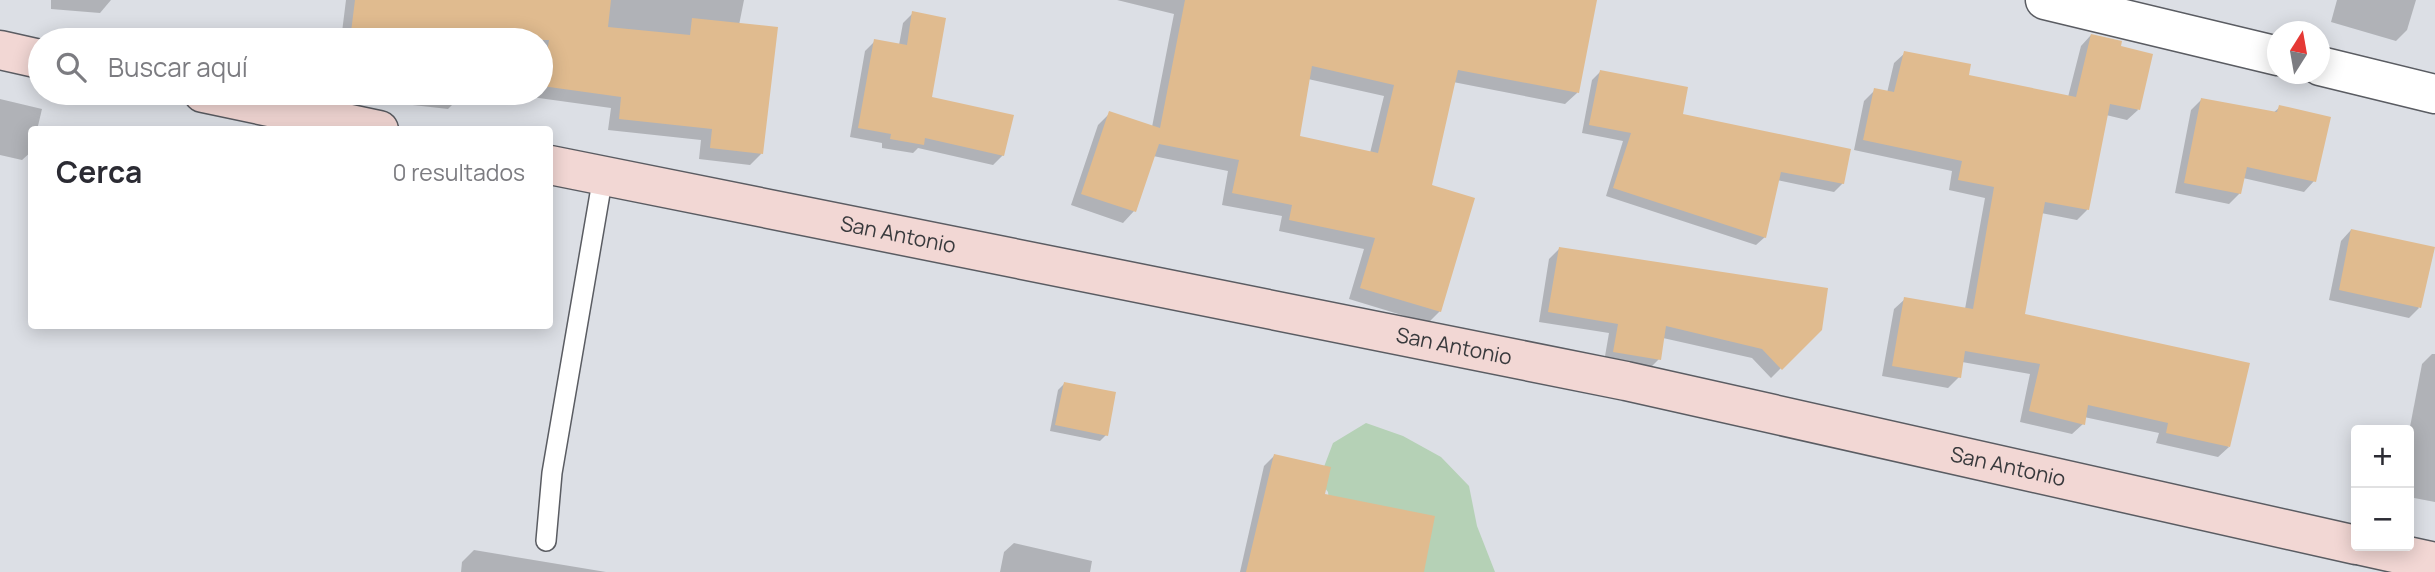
<!DOCTYPE html>
<html lang="es">
<head>
<meta charset="utf-8">
<style>
	body { margin:0; font-family:Manrope,sans-serif; background:#f7f7f7; color:#2b2b33 }
	.controls { position:absolute; right:21px; bottom:21px; display:grid; overflow:hidden; border-radius:7px; box-shadow:0 4px 18px #0003 }
	.controls button { width:63px; height:63px; display:grid; place-items:center; padding:0; border:0; border-bottom:2px solid #e1e1e2; background:#fff; color:#2b2b33; font:35px sans-serif }
	.compass { position:absolute; left:2267px; top:21px; width:63px; height:63px; border-radius:50%; background:#fff; box-shadow:0 4px 18px #0003; rotate:11deg }
	.list { margin:0; padding:0; list-style:none }
	h2 { display:flex; justify-content:space-between; align-items:center; height:91px; margin:0; padding:0 28px; font-size:30px }
	h2 small { font-size:23px; font-weight:400; color:#7c7c81 }
	.icon { flex:none; width:38px; height:38px; fill:none; stroke:currentColor; stroke-width:2; stroke-linecap:round; stroke-linejoin:round }
	.map { position:relative; flex:none; width:2435px; height:572px; overflow:hidden }
	.search { position:absolute; background:#fff; box-shadow:0 4px 18px #0003; left:28px; top:28px; width:525px; height:77px; display:flex; align-items:center; gap:18px; box-sizing:border-box; padding:0 24px; border-radius:38px; color:#7c7c81; font-size:26px }
	.panel { position:absolute; background:#fff; box-shadow:0 4px 18px #0003; left:28px; top:126px; width:525px; height:203px; border-radius:7px }
	.map>svg:first-child { display:block }
	.green { fill:#b5d1b6 }
	.shadow { fill:#0003; fill-rule:evenodd }
	.building { fill:#e0bb8f; fill-rule:evenodd }
	.lines { fill:none; stroke-linecap:round; stroke-linejoin:round }
	.lane-casing { stroke:#5a5c62; stroke-width:22 }
	.street-casing { stroke:#5a5c62; stroke-width:41 }
	.secondary-casing { stroke:#5a5c62; stroke-width:41 }
	.lane { stroke:#fff; stroke-width:19 }
	.street { stroke:#fff; stroke-width:38 }
	.secondary { stroke:#f2d7d4; stroke-width:38 }
	.labels { text-anchor:middle; stroke-width:5; stroke-linejoin:round; paint-order:stroke }
	.street-label { font-size:21px; fill:#393a3d; stroke:#fff }
</style>
</head>
<body>
<div class="map">
<svg width="2435" height="572" viewBox="0 0 2435 572">
	<rect width="100%" height="100%" fill="#dcdfe5"/>
	<!-- green -->
	<polygon class="green" points="1366,423 1403,436 1441,457 1469,486 1477,526 1495,572 1424,572 1332,530 1328,492 1319,480 1333,443"/>
	<!-- shadow -->
	<g class="shadow">
		<polygon points="51,0 111,0 100,13 51,9"/>
		<polygon points="346,0 744,0 739,25 761,154 750,165 699,159 701,140 608,130 611,108 502,93 541,93 541,40 341,40"/>
		<path d="M1117 0H1595L1577 93 1565 104 1453 82 1429 186 1440 311 1428 323 1349 299 1364 249 1279 231 1282 216 1222 205 1228 171 1153 156 1134 211 1123 223 1071 205 1098 125 1110 113 1152 127 1174 14ZM1308 79 1384 96 1370 153 1298 138Z"/>
		<polygon points="2337,0 2416,0 2407,30 2396,41 2331,22"/>
		<polygon points="913,13 930,98 1003,155 993,165 918,148 913,153 882,148 882,143 850,137 865,51 875,41 899,45 903,23"/>
		<polygon points="2091,35 2138,110 2127,120 2106,115 2087,210 2077,220 2041,213 2023,315 2229,447 2218,457 2156,443 2159,433 2084,417 2083,424 2072,434 2020,422 2030,374 1962,362 1959,377 1948,388 1882,376 1894,309 1905,299 1965,309 1985,198 1949,190 1952,171 1854,150 1864,101 1875,90 1887,93 1894,63 1905,53 1966,76 2068,97 2081,46"/>
		<polygon points="1601,71 1681,115 1843,183 1834,192 1777,180 1765,237 1756,245 1606,196 1623,141 1582,133 1592,80"/>
		<polygon points="334,93 460,93 459,98 448,109 333,96"/>
		<polygon points="0,99 42,109 37,130 32,130 32,151 22,160 0,155"/>
		<polygon points="2202,99 2273,113 2280,107 2314,181 2304,192 2243,178 2240,193 2229,204 2175,193 2191,110"/>
		<polygon points="2351,230 2419,308 2409,318 2329,300 2341,241"/>
		<polygon points="1559,249 1820,329 1771,378 1752,358 1663,338 1659,359 1649,369 1604,362 1609,333 1539,322 1549,259"/>
		<polygon points="2432,354 2435,354 2435,502 2409,497 2409,432 2422,364"/>
		<polygon points="1064,384 1106,435 1100,441 1050,431 1058,390"/>
		<polygon points="1274,456 1306,572 1240,572 1264,466"/>
		<polygon points="1014,543 1092,561 1090,572 1000,572 1004,552"/>
		<polygon points="474,550 606,572 461,572 462,562"/>
	</g>
	<!-- building -->
	<g class="building">
		<polygon points="355,0 611,0 608,27 690,35 692,18 778,27 763,154 710,148 712,129 619,119 621,97 542,86 549,40 350,40"/>
		<path d="M1185 0H1597L1579 93 1458 70 1432 185 1475 198 1441 312 1360 288 1375 238 1289 220 1292 205 1232 193 1239 160 1159 144 1136 212 1081 194 1109 111 1160 128ZM1312 66 1394 85 1378 153 1300 136Z"/>
		<polygon points="912,11 946,18 932,97 1014,115 1004,156 925,138 924,145 890,139 891,134 858,128 874,39 907,45"/>
		<polygon points="2091,34 2122,41 2121,46 2153,54 2140,110 2110,104 2089,210 2045,202 2025,314 2250,363 2230,447 2166,433 2168,423 2088,405 2085,425 2029,411 2040,364 1965,351 1961,378 1892,366 1904,297 1973,309 1994,187 1958,180 1962,161 1863,140 1874,88 1894,92 1904,51 1971,64 1969,75 2076,97"/>
		<polygon points="1600,70 1688,87 1683,114 1851,149 1844,184 1781,172 1766,238 1613,188 1631,133 1589,125"/>
		<polygon points="415,93 461,93 461,99"/>
		<polygon points="2201,98 2277,112 2279,105 2331,117 2316,182 2247,167 2241,194 2184,183"/>
		<polygon points="2351,229 2435,247 2421,308 2339,290"/>
		<polygon points="1559,247 1828,288 1822,330 1782,370 1762,349 1666,326 1661,360 1613,352 1618,324 1548,312"/>
		<polygon points="1064,382 1116,392 1108,436 1055,425"/>
		<polygon points="1274,454 1331,467 1325,494 1435,516 1424,572 1246,572"/>
	</g>
	<g class="lines">
		<defs>
			<polyline id="lane" points="546,541 552,473 603,176"/>
			<g id="street">
				<polyline points="2045,0 2278,56"/>
				<polyline points="2320,66 2435,94"/>
			</g>
			<g id="secondary">
				<polyline points="0,50 40,59"/>
				<polyline points="203,93 379,130"/>
				<path id="s1" d="M550 165 1626 381 2356 545"/>
				<polyline points="2362,546 2435,562"/>
			</g>
		</defs>
		<!-- lane casing -->
		<use href="#lane" class="lane-casing"/>
		<!-- street casing -->
		<use href="#street" class="street-casing"/>
		<!-- secondary casing -->
		<use href="#secondary" class="secondary-casing"/>
		<!-- lane -->
		<use href="#lane" class="lane"/>
		<!-- street -->
		<use href="#street" class="street"/>
		<!-- secondary -->
		<use href="#secondary" class="secondary"/>
	</g>
	<g class="labels">
		<!-- street labels -->
		<g class="street-label">
			<text dy="7" stroke="none"><textPath href="#s1" startOffset="355">San Antonio</textPath></text>
			<text dy="7" stroke="none"><textPath href="#s1" startOffset="922">San Antonio</textPath></text>
			<text dy="7" stroke="none"><textPath href="#s1" startOffset="1489">San Antonio</textPath></text>
		</g>
	</g>
</svg>
<div class="controls">
<button>+</button>
<button>−</button>
</div>
<svg class="compass" viewBox="-18 -18 36 36"><path d="M0-13l5 13h-10z" fill="#e53935"/><path d="M0 13l5-13h-10z" fill="#7c7c81"/></svg>
<div class="search"><svg class="icon" aria-label="search" viewBox="0 0 24 24"><circle cx="10" cy="10" r="6"/><path d="M15 15l6 6"/></svg>Buscar aquí</div>
<section class="panel">
<h2>Cerca<small>0 resultados</small></h2>
<ul class="list">
</ul>
</section>
</div>
</body>
</html>
